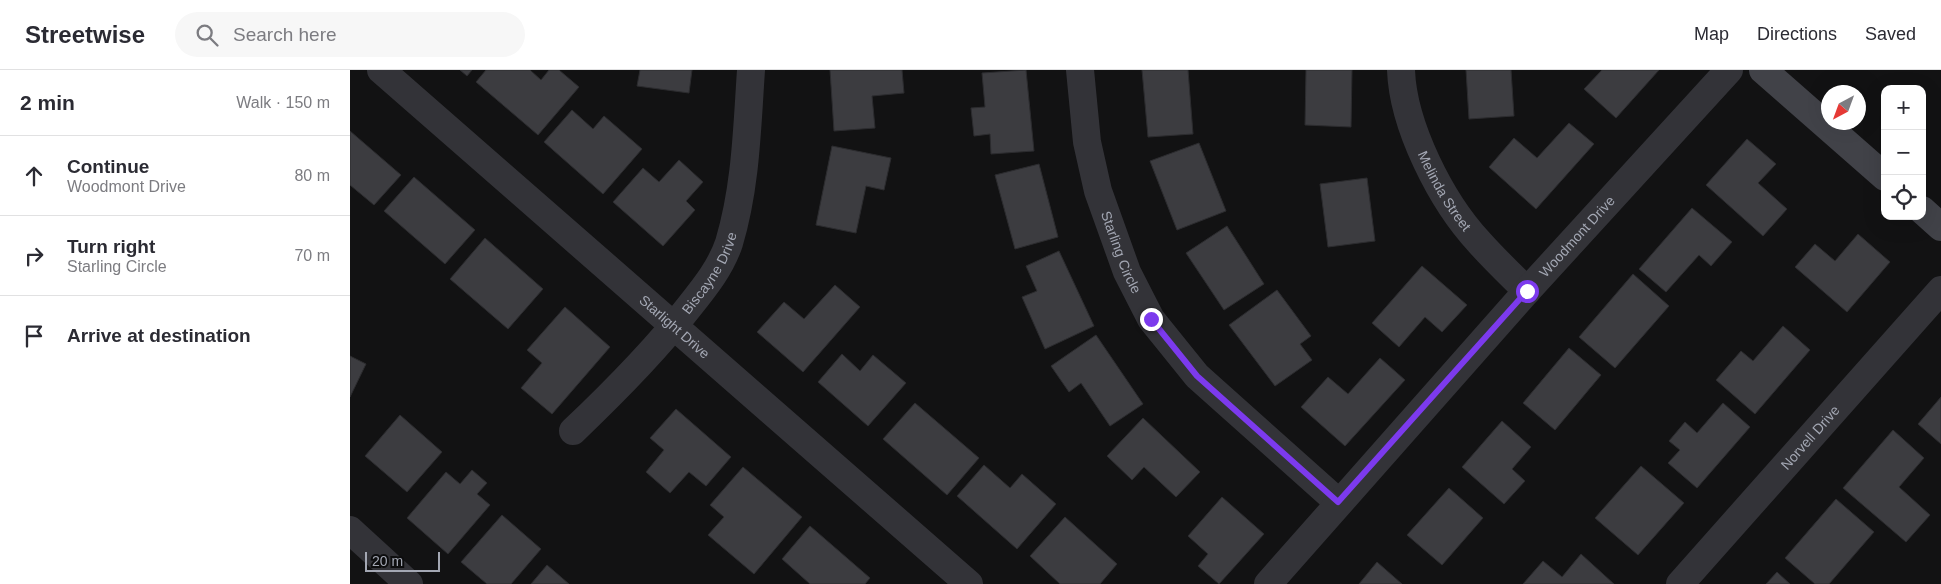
<!DOCTYPE html>
<html lang="en">
<head>
<meta charset="utf-8">
<style>
	body { margin:0; font-family:Helvetica,sans-serif; background:#f7f7f7; color:#2b2b33 }
	.controls { position:absolute; right:15px; top:15px; display:grid; overflow:hidden; border-radius:10px; box-shadow:0 5px 20px #0002 }
	.controls button { width:45px; height:45px; display:grid; place-items:center; padding:0; border:0; border-bottom:1px solid #e1e1e2; background:#fff; color:#2b2b33; font:25px sans-serif }
	.compass { position:absolute; left:1471px; top:15px; width:45px; height:45px; border-radius:50%; background:#fff; box-shadow:0 5px 20px #0002; rotate:221deg }
	.scale { position:absolute; left:15px; bottom:12px; width:75px; box-sizing:border-box; padding-left:5px; border:2px solid #a3a7b3; border-top:0; font-size:14px; line-height:18px; white-space:nowrap; color:#a3a7b3; -webkit-text-stroke:4px #0d0d0e; paint-order:stroke }
	.stop { position:absolute; width:15px; height:15px; margin:-11px; border:4px solid #7c3aed; border-radius:50%; background:#fff }
	.stop.end { background:#7c3aed; border-color:#fff; box-shadow:0 1px 5px #0008 }
	.list { margin:0; padding:0; list-style:none }
	h2 { display:flex; justify-content:space-between; align-items:center; height:65px; margin:0; padding:0 20px; font-size:21px }
	h2 small { font-size:16px; font-weight:400; color:#7c7c81 }
	.list li { display:grid; grid-template-columns:32px 1fr auto; gap:15px; align-items:center; box-sizing:border-box; height:80px; padding:0 20px; border-top:1px solid #e1e1e2 }
	.list b { display:block; font-size:19px; white-space:nowrap }
	.list p { margin:0; font-size:16px; white-space:nowrap; color:#7c7c81 }
	.list em { font-size:16px; font-style:normal; color:#7c7c81 }
	.icon { flex:none; width:28px; height:28px; fill:none; stroke:currentColor; stroke-width:2; stroke-linecap:round; stroke-linejoin:round }
	.map { position:relative; flex:none; width:1591px; height:514px; overflow:hidden }
	header { display:flex; align-items:center; gap:30px; box-sizing:border-box; height:70px; padding:0 25px; background:#fff; border-bottom:1px solid #e1e1e2 }
	header strong { font-size:24px }
	nav { display:flex; gap:28px; margin-inline-start:auto; font-size:18px }
	.search { width:350px; height:45px; background:#f7f7f7; display:flex; align-items:center; gap:12px; box-sizing:border-box; padding:0 18px; border-radius:28px; color:#7c7c81; font-size:19px }
	main { display:flex }
	aside { flex:1; background:#fff }
	.map>svg:first-child { display:block }
	.building { fill:#3c3c40; stroke:#2c2c2f }
	.lines { fill:none; stroke-linecap:round; stroke-linejoin:round }
	.minor { stroke:#333338; stroke-width:28 }
	.secondary { stroke:#414248; stroke-width:28 }
	.route { stroke:#7c3aed; stroke-width:6 }
	.labels { text-anchor:middle; stroke-width:5; stroke-linejoin:round; paint-order:stroke }
	.street-label { font-size:14px; fill:#a3a7b3; stroke:#0d0d0e }
</style>
</head>
<body>
<header>
<strong>Streetwise</strong>
<div class="search"><svg class="icon" aria-label="search" viewBox="0 0 24 24"><circle cx="10" cy="10" r="6"/><path d="M15 15l6 6"/></svg>Search here</div>
<nav><a>Map</a><a>Directions</a><a>Saved</a></nav>
</header>
<main>
<aside>
<h2>2 min<small>Walk · 150 m</small></h2>
<ul class="list">
<li><svg class="icon" aria-label="ahead" viewBox="0 0 24 24"><path d="M12 20V5M6 11l6-6 6 6"/></svg><div><b>Continue</b><p>Woodmont Drive</p></div><em>80 m</em></li>
<li><svg class="icon" aria-label="right" viewBox="0 0 24 24"><path d="M7 20v-9h11M14 6l5 5-5 5"/></svg><div><b>Turn right</b><p>Starling Circle</p></div><em>70 m</em></li>
<li><svg class="icon" aria-label="arrive" viewBox="0 0 24 24"><path d="M6 21V4h12l-3 4 3 4H6"/></svg><div><b>Arrive at destination</b></div></li>
</ul>
</aside>
<div class="map">
<svg width="1591" height="514" viewBox="0 0 1591 514">
	<rect width="100%" height="100%" fill="#121213"/>
	<!-- building -->
	<g class="building">
		<polygon points="110,0 122,0 117,6"/>
		<polygon points="136,0 180,0 191,10 199,0 209,0 229,17 188,65 126,12"/>
		<polygon points="290,0 342,0 339,23 287,16"/>
		<polygon points="480,0 552,0 554,23 522,26 525,58 484,61"/>
		<polygon points="676,0 684,81 641,84 640,64 624,66 621,38 635,37 632,3"/>
		<polygon points="792,0 838,0 843,64 798,67"/>
		<polygon points="956,0 1002,0 1001,57 955,55"/>
		<polygon points="1116,0 1161,0 1164,46 1119,49"/>
		<polygon points="1252,0 1309,0 1266,48 1234,19"/>
		<polygon points="222,40 243,59 254,46 292,79 253,124 194,72"/>
		<polygon points="1219,53 1244,74 1186,139 1139,97 1164,68 1187,88"/>
		<polygon points="0,61 51,105 24,135 0,115"/>
		<polygon points="1397,69 1426,94 1408,113 1437,139 1413,166 1356,115"/>
		<polygon points="849,73 876,141 827,160 800,91"/>
		<polygon points="482,76 541,88 534,120 516,116 506,163 466,155"/>
		<polygon points="329,90 353,112 336,131 345,140 313,176 263,132 293,98 309,112"/>
		<polygon points="689,94 708,167 665,179 645,105"/>
		<polygon points="64,107 125,160 95,194 34,141"/>
		<polygon points="1017,108 1025,171 978,177 970,114"/>
		<polygon points="1342,138 1382,172 1361,196 1349,185 1316,222 1289,199"/>
		<polygon points="877,156 914,214 874,240 836,183"/>
		<polygon points="1508,164 1540,192 1497,242 1445,197 1465,174 1485,191"/>
		<polygon points="135,168 193,219 158,259 100,209"/>
		<polygon points="709,181 744,256 695,279 672,227 687,221 676,196"/>
		<polygon points="1072,196 1117,235 1092,262 1075,247 1049,277 1022,253"/>
		<polygon points="1283,204 1319,236 1265,298 1229,267"/>
		<polygon points="485,215 510,237 453,302 407,262 434,232 454,249"/>
		<polygon points="927,220 961,266 950,274 962,290 925,316 879,255"/>
		<polygon points="215,237 260,277 202,344 171,318 192,293 177,280"/>
		<polygon points="1433,256 1460,280 1405,344 1366,310 1391,281 1403,291"/>
		<polygon points="746,265 793,334 760,356 731,313 719,322 701,296"/>
		<polygon points="1219,278 1251,305 1205,360 1173,333"/>
		<polygon points="492,284 510,301 523,285 556,313 518,356 468,312"/>
		<polygon points="0,286 16,294 0,327"/>
		<polygon points="1030,288 1055,310 995,376 951,337 978,307 998,324"/>
		<polygon points="1591,327 1591,374 1568,354"/>
		<polygon points="565,333 629,388 597,425 533,369"/>
		<polygon points="1373,333 1400,357 1347,418 1318,393 1330,380 1319,371 1335,352 1347,363"/>
		<polygon points="326,339 381,387 356,416 339,402 320,423 296,402 314,380 300,368"/>
		<polygon points="50,345 92,382 57,422 15,386"/>
		<polygon points="793,348 850,402 826,427 794,397 782,410 757,386"/>
		<polygon points="1152,351 1181,377 1162,399 1175,411 1154,434 1112,397"/>
		<polygon points="1543,360 1574,388 1549,417 1580,445 1556,472 1493,418"/>
		<polygon points="634,395 660,418 672,404 706,434 667,479 607,426"/>
		<polygon points="1291,396 1334,433 1288,485 1245,448"/>
		<polygon points="393,397 452,447 404,504 358,465 374,447 360,435"/>
		<polygon points="122,400 137,413 127,424 140,435 98,484 57,448 96,402 110,414"/>
		<polygon points="1099,418 1133,448 1092,495 1057,465"/>
		<polygon points="872,427 914,464 869,514 848,496 858,484 838,466"/>
		<polygon points="1486,429 1524,462 1479,514 1465,514 1435,488"/>
		<polygon points="152,445 191,479 161,514 137,514 111,492"/>
		<polygon points="715,447 767,494 750,514 710,514 680,486"/>
		<polygon points="460,456 520,508 515,514 460,514 432,489"/>
		<polygon points="1231,484 1264,514 1173,514 1193,491 1212,507"/>
		<polygon points="1027,492 1052,514 1009,514"/>
		<polygon points="197,495 219,514 181,514"/>
		<polygon points="1427,502 1440,514 1416,514"/>
	</g>
	<g class="lines">
		<!-- minor -->
		<g class="minor">
			<path id="s1" d="M31 0 619 514"/>
			<path id="s2" d="M730 0 737 72 748 121 777 202 801 249 847 306 988 432"/>
			<path id="s3" d="M1051 0C1053 56 1091 131 1129 172 1144 189 1161 205 1177 221"/>
			<path id="s4" d="M223 361C264 322 304 282 339 237 355 217 371 197 379 173 396 116 397 58 401 0"/>
			<polyline points="0,460 59,514"/>
			<path id="s5" d="M918 514 1177 221 1379 0"/>
			<path id="s6" d="M1330 514 1591 220"/>
		</g>
		<!-- secondary -->
		<g class="secondary">
			<polyline points="1413,0 1535,107"/>
			<polyline points="1572,140 1591,157"/>
		</g>
	</g>
	<g class="lines">
		<!-- route -->
		<polyline class="route" points="801,249 847,306 988,432 1177,221"/>
	</g>
	<g class="labels">
		<!-- street labels -->
		<g class="street-label">
			<text dy="5" stroke="none"><textPath href="#s3" startOffset="130">Melinda Street</textPath></text>
			<text dy="5" stroke="none"><textPath href="#s5" startOffset="465">Woodmont Drive</textPath></text>
			<text dy="5" stroke="none"><textPath href="#s2" startOffset="188">Starling Circle</textPath></text>
			<text dy="5" stroke="none"><textPath href="#s4" startOffset="210">Biscayne Drive</textPath></text>
			<text dy="5" stroke="none"><textPath href="#s1" startOffset="390">Starlight Drive</textPath></text>
			<text dy="5" stroke="none"><textPath href="#s6" startOffset="196">Norvell Drive</textPath></text>
		</g>
	</g>
</svg>
<div class="controls">
<button>+</button>
<button>−</button>
<button><svg class="icon" aria-label="locate" viewBox="0 0 24 24"><circle cx="12" cy="12" r="6"/><path d="M12 2v4M12 18v4M2 12h4M18 12h4"/></svg></button>
</div>
<svg class="compass" viewBox="-18 -18 36 36"><path d="M0-13l5 13h-10z" fill="#e53935"/><path d="M0 13l5-13h-10z" fill="#7c7c81"/></svg>
<div class="scale">20 m</div>
<div class="stop" style="left:1177px;top:221px"></div>
<div class="stop end" style="left:801px;top:249px"></div>
</div>
</main>
</body>
</html>
